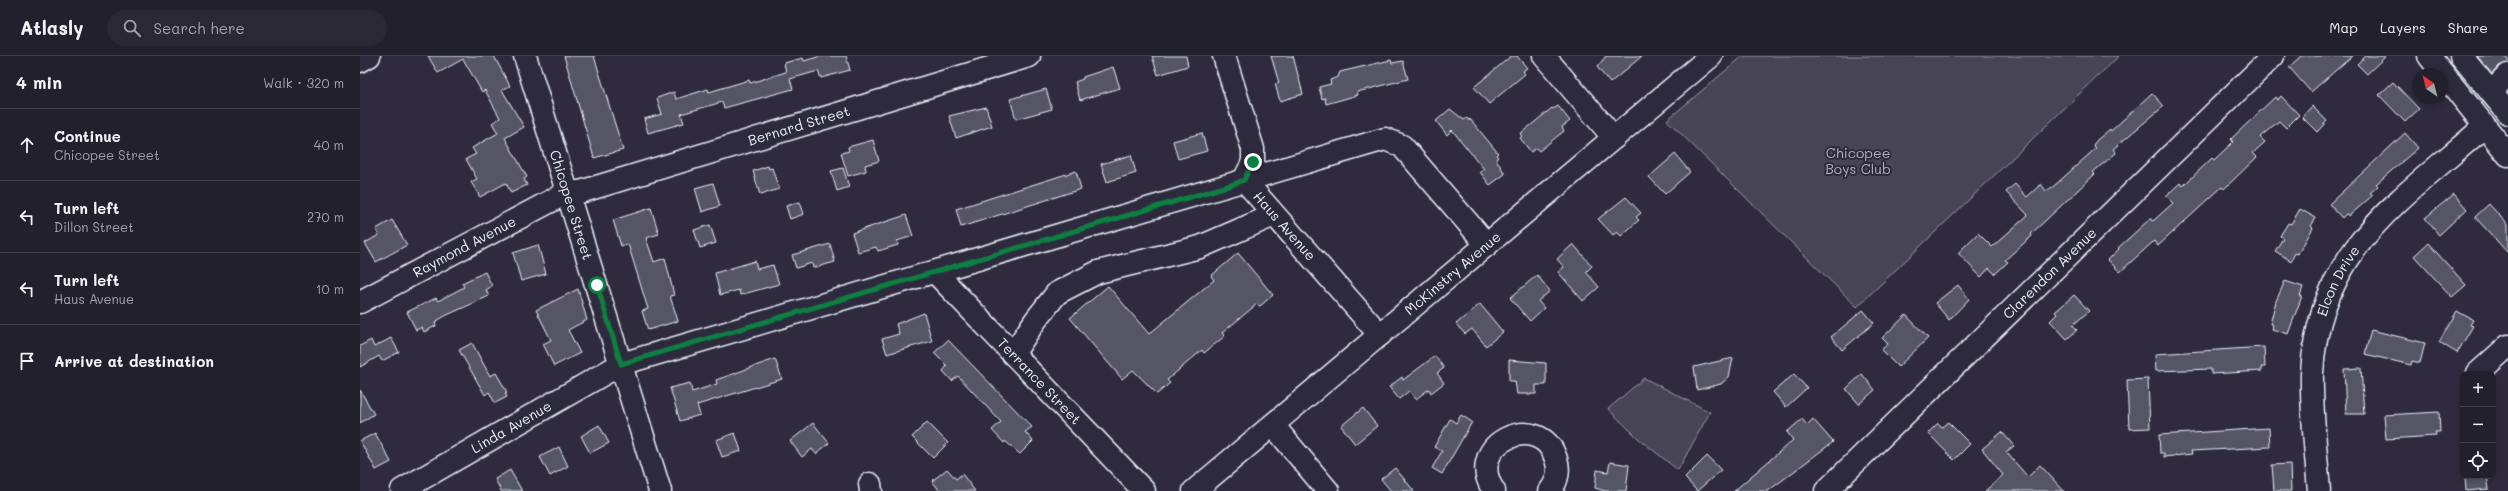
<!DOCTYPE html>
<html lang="en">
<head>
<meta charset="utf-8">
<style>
	body { margin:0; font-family:Mali,sans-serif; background:#2b2836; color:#f1f3f6 }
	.controls { position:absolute; right:12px; bottom:12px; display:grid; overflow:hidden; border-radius:8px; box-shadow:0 2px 6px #0003 }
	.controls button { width:36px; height:36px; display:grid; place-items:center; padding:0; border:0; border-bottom:1px solid #403e4a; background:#23202e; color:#f1f3f6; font:20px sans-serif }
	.compass { position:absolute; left:2052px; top:12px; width:36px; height:36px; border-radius:50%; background:#23202e; box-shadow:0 2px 6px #0003; rotate:325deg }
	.stop { position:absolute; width:12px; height:12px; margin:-9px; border:3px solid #0b8043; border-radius:50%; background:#fff }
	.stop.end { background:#0b8043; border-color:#fff; box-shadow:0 1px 4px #0008 }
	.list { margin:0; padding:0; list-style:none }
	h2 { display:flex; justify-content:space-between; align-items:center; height:52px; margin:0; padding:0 16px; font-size:17px }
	h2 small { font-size:13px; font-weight:400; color:#a3a3aa }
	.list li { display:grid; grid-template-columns:26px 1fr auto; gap:12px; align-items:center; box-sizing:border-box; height:72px; padding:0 16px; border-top:1px solid #403e4a }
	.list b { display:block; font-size:15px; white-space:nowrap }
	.list p { margin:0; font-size:13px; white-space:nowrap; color:#a3a3aa }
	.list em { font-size:13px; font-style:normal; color:#a3a3aa }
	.icon { flex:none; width:22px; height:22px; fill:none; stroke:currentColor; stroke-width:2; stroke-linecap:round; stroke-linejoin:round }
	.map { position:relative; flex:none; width:2148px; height:435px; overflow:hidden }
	header { display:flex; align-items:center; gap:24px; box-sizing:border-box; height:56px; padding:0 20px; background:#23202e; border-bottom:1px solid #403e4a }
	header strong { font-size:19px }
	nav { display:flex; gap:22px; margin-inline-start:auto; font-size:14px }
	.search { width:280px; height:36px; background:#2b2836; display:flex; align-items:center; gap:10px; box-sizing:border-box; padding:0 14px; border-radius:22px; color:#a3a3aa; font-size:15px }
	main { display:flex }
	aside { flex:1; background:#23202e }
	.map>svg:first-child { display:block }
	.green { fill:#464455; stroke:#979aa6 }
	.building { fill:#575565; stroke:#e8f1f8 }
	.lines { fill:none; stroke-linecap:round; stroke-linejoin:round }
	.minor-casing { stroke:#e8f1f8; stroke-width:25 }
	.major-casing { stroke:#e8f1f8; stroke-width:25 }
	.minor { stroke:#2f2a3d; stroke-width:22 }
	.major { stroke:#2f2a3d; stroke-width:22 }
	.route { stroke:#0b8043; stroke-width:5 }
	.labels { text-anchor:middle; stroke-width:4; stroke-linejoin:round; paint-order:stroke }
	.street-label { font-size:14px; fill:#e8f1f8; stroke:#2f2a3d }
	.park-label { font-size:14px; fill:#afb4bf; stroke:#2f2a3d }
</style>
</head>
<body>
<header>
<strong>Atlasly</strong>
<div class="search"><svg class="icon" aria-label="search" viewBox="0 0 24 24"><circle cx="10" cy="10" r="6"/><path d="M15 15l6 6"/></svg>Search here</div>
<nav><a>Map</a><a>Layers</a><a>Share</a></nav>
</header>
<main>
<aside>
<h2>4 min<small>Walk · 320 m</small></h2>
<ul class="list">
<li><svg class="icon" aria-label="ahead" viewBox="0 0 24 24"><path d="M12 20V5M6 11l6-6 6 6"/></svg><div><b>Continue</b><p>Chicopee Street</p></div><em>40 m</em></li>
<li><svg class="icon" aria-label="left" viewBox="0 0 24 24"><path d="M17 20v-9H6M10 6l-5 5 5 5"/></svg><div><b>Turn left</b><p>Dillon Street</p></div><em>270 m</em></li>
<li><svg class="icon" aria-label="left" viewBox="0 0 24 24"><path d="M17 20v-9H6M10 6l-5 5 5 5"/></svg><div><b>Turn left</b><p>Haus Avenue</p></div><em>10 m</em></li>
<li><svg class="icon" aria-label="arrive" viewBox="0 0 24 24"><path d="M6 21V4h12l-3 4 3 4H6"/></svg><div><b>Arrive at destination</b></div></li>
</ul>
</aside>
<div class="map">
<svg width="2148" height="435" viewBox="0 0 2148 435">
	<rect width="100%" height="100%" fill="#2f2a3d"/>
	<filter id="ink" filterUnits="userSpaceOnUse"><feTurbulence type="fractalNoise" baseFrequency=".025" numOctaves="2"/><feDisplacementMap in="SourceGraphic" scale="8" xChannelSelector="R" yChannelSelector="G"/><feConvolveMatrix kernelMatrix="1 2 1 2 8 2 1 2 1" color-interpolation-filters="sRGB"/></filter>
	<g filter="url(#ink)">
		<!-- green -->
		<g class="green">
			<polygon points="1383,0 1759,0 1497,251 1307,64"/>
			<polygon points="1284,322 1350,356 1318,414 1279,383 1248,353"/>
		</g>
		<!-- building -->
		<g class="building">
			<polygon points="68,0 134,0 150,30 142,34 164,71 145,82 167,121 164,123 167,129 151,137 146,127 120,141 111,126 117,123 106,103 116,98 112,92 138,77 132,67 140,62 125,34 122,36 103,3 78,17"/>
			<polygon points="204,0 234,0 263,94 234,102"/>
			<polygon points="461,0 486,0 490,14 461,22 458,15 430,23 433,33 364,52 362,46 321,58 324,67 288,77 284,63 302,58 297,42 314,36 316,43 348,33 349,36 389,24 390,27 426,16 424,7 443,2 444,5"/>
			<polygon points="792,0 826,0 828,10 798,19"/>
			<polygon points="911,0 933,0 943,38 920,45 915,28 919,27"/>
			<polygon points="1151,0 1157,0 1167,12 1163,15 1165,18 1129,48 1114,31"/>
			<polygon points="1246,0 1282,0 1250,27 1237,11"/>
			<polygon points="1941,0 1992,0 1951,36 1929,11"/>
			<polygon points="2006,0 2026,0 2007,18 1997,8"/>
			<polygon points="2117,0 2148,0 2148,7 2139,10 2132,18"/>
			<polygon points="1031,4 1032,7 1043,5 1048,23 997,36 998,39 966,48 965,42 962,43 959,31 971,28 970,24 978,21 980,16"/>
			<polygon points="753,11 760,32 720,44 715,26 723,23 723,21"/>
			<polygon points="2033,26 2059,53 2045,66 2019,39"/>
			<polygon points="686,33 692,53 656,63 650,43"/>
			<polygon points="1792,37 1804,50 1753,93 1756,97 1733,116 1735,118 1671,178 1672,180 1645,204 1648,206 1635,218 1629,212 1621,221 1598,197 1618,177 1632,191 1668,159 1646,136 1655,128 1667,141 1681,128 1686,135 1694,130 1736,92 1733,89 1737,84 1750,73 1751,75"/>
			<polygon points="1921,40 1939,59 1926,72 1919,65 1900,81 1905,86 1893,97 1897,101 1864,133 1862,131 1798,190 1794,185 1760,216 1748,204 1759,193 1758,192 1791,162 1793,165 1813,147 1806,140 1820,127 1823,130 1852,102 1854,104 1873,86 1871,83 1915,41 1917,44"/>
			<polygon points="1198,50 1210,65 1202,71 1204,75 1179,95 1176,92 1171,96 1160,82 1162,80 1160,78 1192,52 1193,53"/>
			<polygon points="1952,50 1967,65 1957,76 1942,61"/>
			<polygon points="626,51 632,70 596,82 589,60"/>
			<polygon points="1090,53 1104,64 1107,62 1109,65 1110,63 1138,97 1136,99 1138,101 1136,103 1145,118 1130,129 1120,116 1124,113 1092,74 1087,79 1076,65"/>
			<polygon points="842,77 847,95 818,103 813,85"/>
			<polygon points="2045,77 2058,92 2016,128 2018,130 2010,137 2013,139 1989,160 1987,157 1982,162 1969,148"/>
			<polygon points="513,84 519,105 505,109 506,115 488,120 481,97 489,95 488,91"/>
			<polygon points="1315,98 1330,116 1305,138 1289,121"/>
			<polygon points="771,99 776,117 747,126 741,108"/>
			<polygon points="408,110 409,113 412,112 419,133 400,139 393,115"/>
			<polygon points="483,112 489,131 477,135 471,115"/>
			<polygon points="716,115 721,133 601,171 596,153"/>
			<polygon points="353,127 360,150 342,156 335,132"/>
			<polygon points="2094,138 2107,153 2079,179 2065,162"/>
			<polygon points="1266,141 1281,157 1276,161 1279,164 1261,180 1257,176 1253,179 1238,163"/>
			<polygon points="440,146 444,158 430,163 426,150"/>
			<polygon points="2129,148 2148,169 2148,197 2115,161"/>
			<polygon points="291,152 299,178 286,182 294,206 305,202 314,239 310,240 318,265 288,274 282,255 288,253 268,188 261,190 253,164"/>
			<polygon points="1940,153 1956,162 1951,170 1953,172 1938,198 1935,197 1931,205 1915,195 1923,182 1920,180 1928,167 1931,168"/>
			<polygon points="546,159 553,180 537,185 538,189 518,195 516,191 498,196 492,177"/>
			<polygon points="32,164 47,189 16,206 5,187 19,179 16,173"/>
			<polygon points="350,169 356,187 340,192 334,174"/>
			<polygon points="2068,187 2106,229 2092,241 2054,200"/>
			<polygon points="470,188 475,206 453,212 452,207 436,212 432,199"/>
			<polygon points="1213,188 1232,210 1226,216 1239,231 1223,245 1198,216 1204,211 1197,203"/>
			<polygon points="178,189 186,218 161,225 153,197"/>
			<polygon points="878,197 913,239 900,250 897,248 862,277 865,280 844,297 842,294 807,324 810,327 797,338 773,314 762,323 710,262 748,230 789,278 854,224 851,220"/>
			<polygon points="395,205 397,213 413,209 419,228 380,239 379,234 360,239 355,217"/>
			<polygon points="125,216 132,230 126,234 129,240 85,260 75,266 76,270 64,276 62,271 56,274 47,256 76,242 78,245 104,231 102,227"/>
			<polygon points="1177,219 1190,235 1178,245 1184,252 1170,265 1150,242"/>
			<polygon points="1925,225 1943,231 1940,240 1942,240 1928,278 1912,273 1913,269 1910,268 1916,245"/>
			<polygon points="1598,229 1609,243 1589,264 1575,247"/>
			<polygon points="218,233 227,264 208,274 220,297 194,310 183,288 191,284 176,254"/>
			<polygon points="1714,239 1729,255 1713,269 1717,274 1707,283 1690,265 1697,258 1695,256"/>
			<polygon points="1120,248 1143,276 1126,290 1112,273 1105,278 1096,268"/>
			<polygon points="1503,254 1514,267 1482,294 1471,281"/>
			<polygon points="2097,255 2113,264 2110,269 2113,270 2097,297 2079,286"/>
			<polygon points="564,257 572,285 527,298 522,283 539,278 536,268"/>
			<polygon points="1546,259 1568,282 1538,311 1521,294 1528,288 1522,282"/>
			<polygon points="2011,274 2065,287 2060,307 2052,305 2051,309 2005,298"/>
			<polygon points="31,282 39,296 22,305 19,300 0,311 0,290 11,284 14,291"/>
			<polygon points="588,284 672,371 665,376 673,385 660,398 645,385 644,387 632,374 641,366 598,320 592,325 583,315 587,310 574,297"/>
			<polygon points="112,287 130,320 136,317 147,336 145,337 147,341 135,347 129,336 125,339 99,294"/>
			<polygon points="1904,291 1905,311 1901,311 1902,315 1851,318 1851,313 1796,315 1795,298"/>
			<polygon points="1075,300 1084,312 1077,317 1084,327 1071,337 1069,333 1056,343 1049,335 1039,343 1029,331 1042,321 1043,324"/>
			<polygon points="1373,302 1369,321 1361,328 1337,334 1334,311"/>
			<polygon points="415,303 422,323 337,349 340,359 320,365 310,332 330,327 332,336 357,328 356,324"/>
			<polygon points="1149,304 1186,307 1186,329 1176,329 1176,338 1157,338 1155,325 1149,325"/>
			<polygon points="2001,312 2004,358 1986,358 1984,313"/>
			<polygon points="1434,318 1447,332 1426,351 1413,336"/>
			<polygon points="1502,318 1515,334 1499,348 1486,333"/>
			<polygon points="1788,323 1790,372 1769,373 1767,324"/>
			<polygon points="0,334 14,358 0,367"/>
			<polygon points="1003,352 1017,370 995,388 981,370"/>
			<polygon points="2079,356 2080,376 2075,376 2076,380 2026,383 2024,359"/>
			<polygon points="1101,359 1112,366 1082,418 1072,412 1082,395 1074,391 1090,363 1096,367"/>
			<polygon points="1442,363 1447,369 1453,363 1473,386 1408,435 1374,435 1433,384 1427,376"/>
			<polygon points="567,366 588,387 573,402 552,381"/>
			<polygon points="1588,366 1610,388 1594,404 1568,377 1578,367 1582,371"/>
			<polygon points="453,367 469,387 456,398 452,393 442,401 430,385"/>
			<polygon points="239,369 249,387 230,397 221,380"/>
			<polygon points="1909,372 1910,391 1831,395 1832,398 1804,401 1804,397 1800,397 1799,379"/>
			<polygon points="1642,376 1654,390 1646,396 1668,421 1680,409 1704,435 1625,435 1643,419 1622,393"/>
			<polygon points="15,377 31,406 16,414 0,385"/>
			<polygon points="375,377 381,395 362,401 356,384"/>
			<polygon points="199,391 208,410 190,420 180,401"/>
			<polygon points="1347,400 1361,414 1337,435 1325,422"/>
			<polygon points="1250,406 1269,409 1266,435 1245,435 1235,432 1237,414 1248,416"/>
			<polygon points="1930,408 1931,435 1914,435 1912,409"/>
			<polygon points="1035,412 1054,435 1031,435 1021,423"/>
			<polygon points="587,413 596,423 602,418 615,435 580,435 572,425"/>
			<polygon points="150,414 162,435 141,435 135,423"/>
			<polygon points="2105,420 2127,420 2129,433 2106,435"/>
		</g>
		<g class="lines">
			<defs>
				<g id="minor">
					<path id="s1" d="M864 0 893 93V106L884 124 1020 279"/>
					<polyline points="1184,0 1254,82"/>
					<polyline points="2101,0 2148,57"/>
					<polyline points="0,5 9,0"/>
					<polyline points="2131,36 2148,19"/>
					<path id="s2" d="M575 216 784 435"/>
					<path id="s3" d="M0 246 208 136H220L669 0"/>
					<polyline points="653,298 675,265 697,237 738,216 840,191 914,159"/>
					<polyline points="2118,317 2148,290"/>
					<polyline points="913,369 968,435"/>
					<polyline points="510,428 511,435"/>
					<path id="s4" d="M42 434 261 308 1025 83 1042 90 1127 189"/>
					<path id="s5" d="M834 435 1351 0"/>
					<path d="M1134 435C1102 388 1180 352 1196 403 1200 414 1197 426 1190 435"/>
					<path id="s6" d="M1466 435 1913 0"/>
					<path id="s7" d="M1959 435C1956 396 1951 356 1952 317 1958 194 2041 144 2125 70"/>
				</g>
				<g id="major">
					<path id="s8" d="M165 0 300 435"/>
					<polyline points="2069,0 2148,99"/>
				</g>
			</defs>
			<!-- minor casing -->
			<use href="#minor" class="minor-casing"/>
			<!-- major casing -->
			<use href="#major" class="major-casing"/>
			<!-- minor -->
			<use href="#minor" class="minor"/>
			<!-- major -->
			<use href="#major" class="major"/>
		</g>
	</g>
	<g class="lines" filter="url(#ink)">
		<!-- route -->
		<polyline class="route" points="237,229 261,308 871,129 884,124 893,106"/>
	</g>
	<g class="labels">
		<!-- street labels -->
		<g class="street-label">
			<text dy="5" stroke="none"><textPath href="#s3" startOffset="476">Bernard Street</textPath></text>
			<text dy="5" stroke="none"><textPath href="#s8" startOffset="156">Chicopee Street</textPath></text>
			<text dy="5" stroke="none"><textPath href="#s1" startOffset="192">Haus Avenue</textPath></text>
			<text dy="5" stroke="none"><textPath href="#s3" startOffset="118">Raymond Avenue</textPath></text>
			<text dy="5" stroke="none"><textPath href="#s5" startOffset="338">McKinstry Avenue</textPath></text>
			<text dy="5" stroke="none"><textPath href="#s6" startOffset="312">Clarendon Avenue</textPath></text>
			<text dy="5" stroke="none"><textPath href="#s7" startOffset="215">Elcon Drive</textPath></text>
			<text dy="5" stroke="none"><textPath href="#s2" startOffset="151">Terrance Street</textPath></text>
			<text dy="5" stroke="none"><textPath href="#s4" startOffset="126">Linda Avenue</textPath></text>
		</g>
		<!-- park labels -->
		<g class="park-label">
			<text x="1498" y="102">Chicopee<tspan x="1498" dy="16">Boys Club</tspan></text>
		</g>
	</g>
</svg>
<div class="controls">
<button>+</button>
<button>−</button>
<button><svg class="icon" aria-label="locate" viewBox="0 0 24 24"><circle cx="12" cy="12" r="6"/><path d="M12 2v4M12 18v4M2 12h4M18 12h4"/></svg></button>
</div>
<svg class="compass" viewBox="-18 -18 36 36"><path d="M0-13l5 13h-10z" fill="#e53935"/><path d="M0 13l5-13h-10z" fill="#a3a3aa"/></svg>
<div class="stop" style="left:237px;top:229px"></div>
<div class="stop end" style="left:893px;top:106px"></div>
</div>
</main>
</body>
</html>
